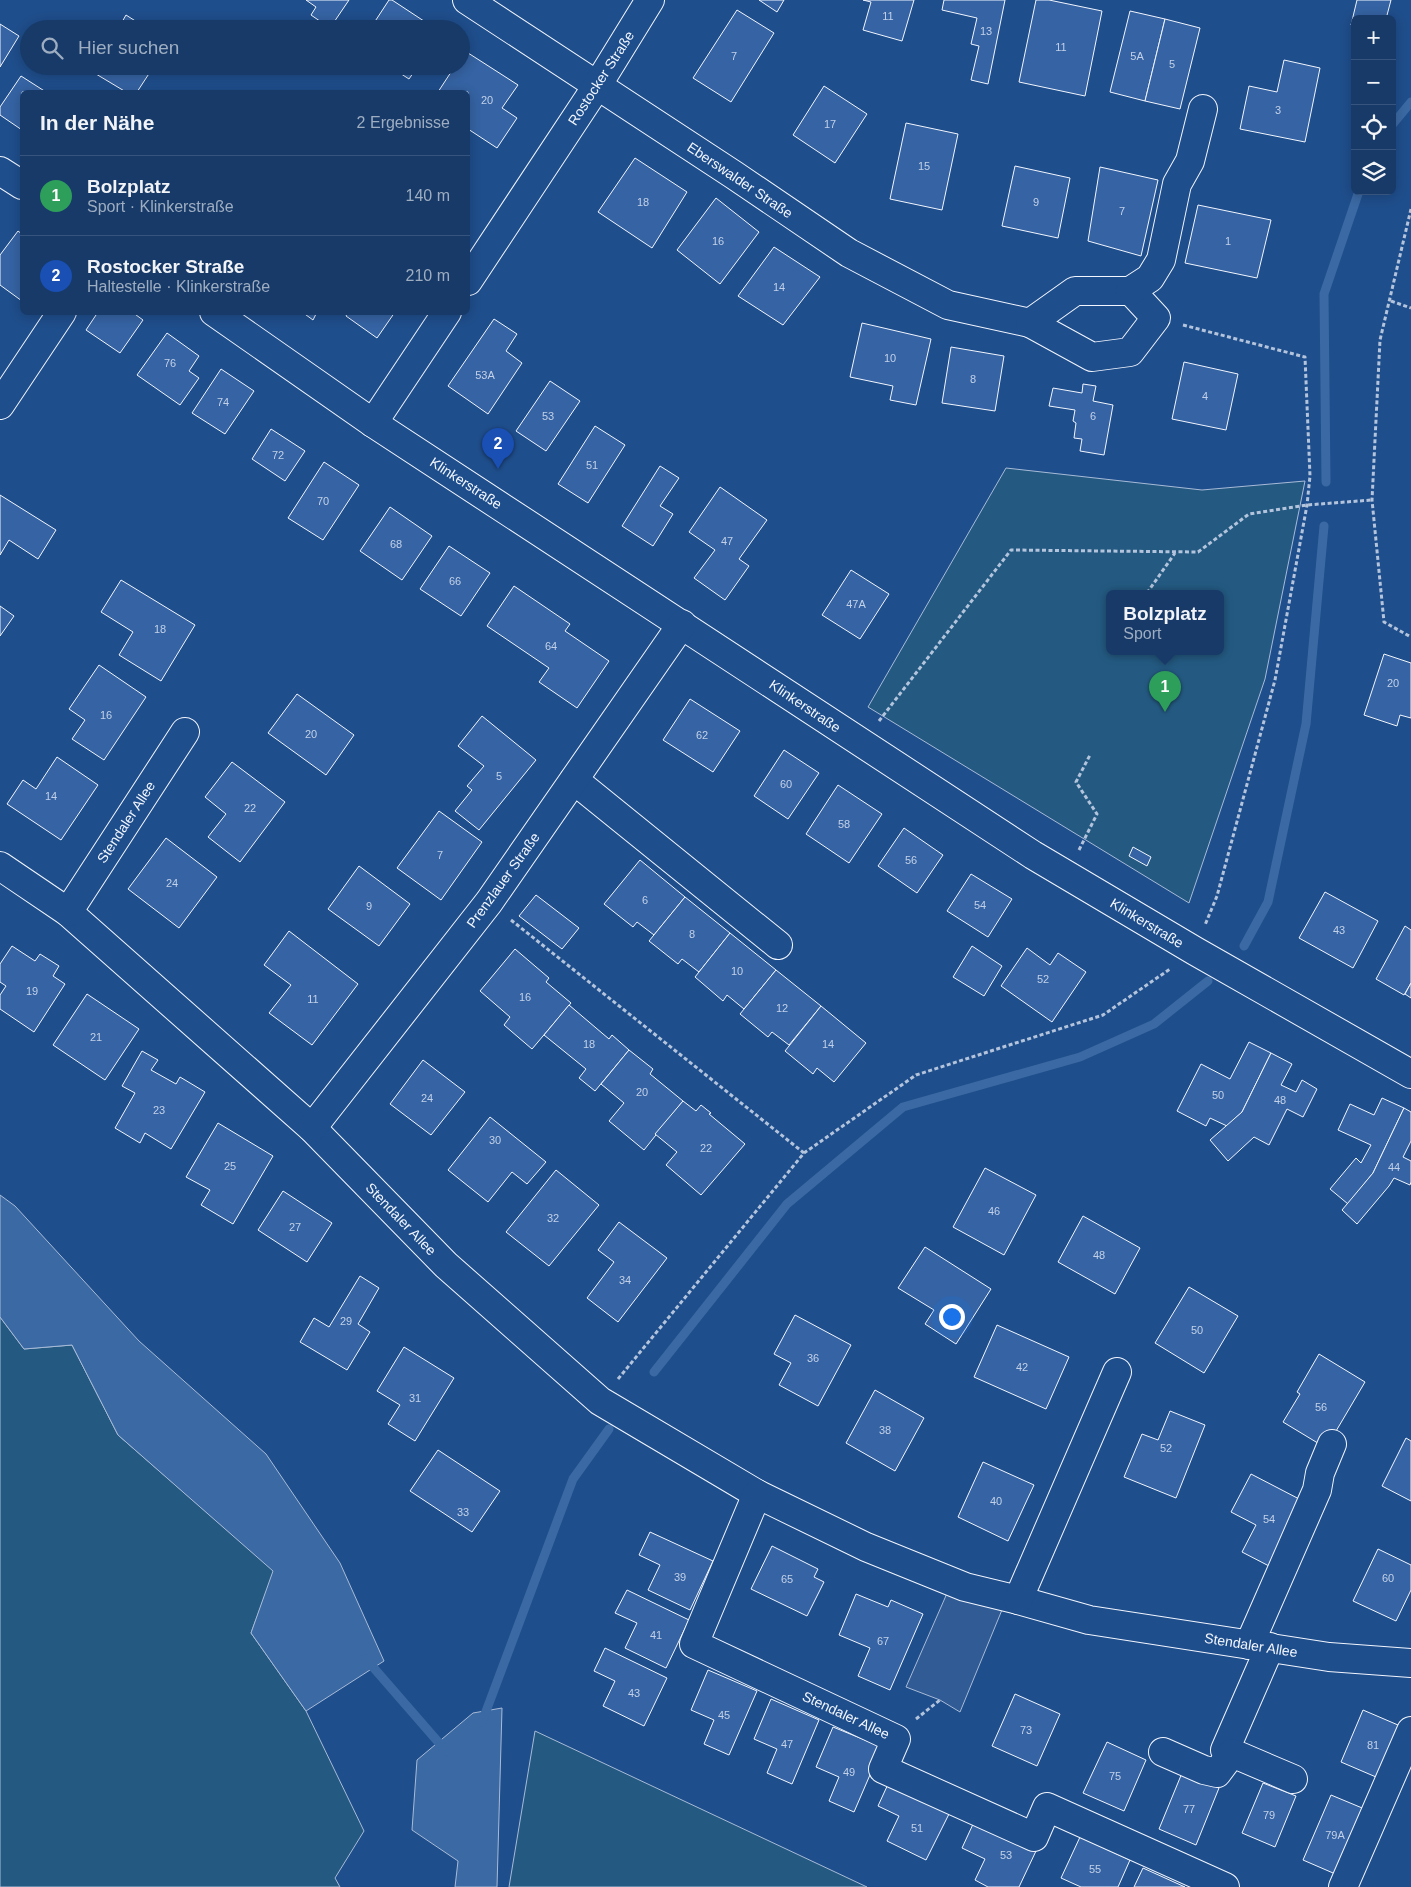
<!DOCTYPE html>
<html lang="de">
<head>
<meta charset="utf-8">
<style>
	body { margin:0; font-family:Arial,sans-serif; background:#20416f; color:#f1f3f6 }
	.controls { position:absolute; right:15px; top:15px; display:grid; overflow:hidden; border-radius:8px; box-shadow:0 2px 12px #0003 }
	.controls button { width:45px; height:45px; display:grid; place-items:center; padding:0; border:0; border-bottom:1px solid #36547d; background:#173a69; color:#f1f3f6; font:25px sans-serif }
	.you { position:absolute; left:951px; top:1316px; width:18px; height:18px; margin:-12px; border:4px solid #fff; border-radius:50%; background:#1a73e8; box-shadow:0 0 0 8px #1a73e833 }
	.badge { display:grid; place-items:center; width:32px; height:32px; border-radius:50%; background:#8c9099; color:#fff; font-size:16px; font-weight:700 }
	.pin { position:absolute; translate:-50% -41px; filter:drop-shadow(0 1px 2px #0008) }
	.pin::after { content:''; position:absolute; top:26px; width:18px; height:15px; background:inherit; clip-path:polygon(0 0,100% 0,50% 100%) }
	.popup { position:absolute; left:1106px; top:590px; width:118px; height:65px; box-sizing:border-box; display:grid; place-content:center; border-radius:8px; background:#173a69; filter:drop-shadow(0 1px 4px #0005); font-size:16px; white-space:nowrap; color:#9eadc0 }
	.popup b { font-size:19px; color:#f1f3f6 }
	.popup::after { content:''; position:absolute; left:50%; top:100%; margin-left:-10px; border:10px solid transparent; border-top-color:#173a69 }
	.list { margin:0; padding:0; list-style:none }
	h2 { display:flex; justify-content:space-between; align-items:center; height:65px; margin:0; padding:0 20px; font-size:21px }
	h2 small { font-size:16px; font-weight:400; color:#9eadc0 }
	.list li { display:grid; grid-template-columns:32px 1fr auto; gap:15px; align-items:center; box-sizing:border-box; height:80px; padding:0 20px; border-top:1px solid #36547d }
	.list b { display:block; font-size:19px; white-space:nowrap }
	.list p { margin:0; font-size:16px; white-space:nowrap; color:#9eadc0 }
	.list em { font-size:16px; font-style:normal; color:#9eadc0 }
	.icon { flex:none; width:28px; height:28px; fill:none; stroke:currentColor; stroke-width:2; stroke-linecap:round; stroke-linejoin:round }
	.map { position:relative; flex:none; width:1411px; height:1887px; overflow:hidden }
	.search { position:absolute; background:#173a69; box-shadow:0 2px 12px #0003; left:20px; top:20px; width:450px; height:55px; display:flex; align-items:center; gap:12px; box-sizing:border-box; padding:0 18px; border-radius:28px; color:#9eadc0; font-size:19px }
	.panel { position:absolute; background:#173a69; box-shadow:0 2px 12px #0003; left:20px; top:90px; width:450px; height:225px; border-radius:8px }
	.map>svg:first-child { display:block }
	.green { fill:#245a82; stroke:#a8bbd7; fill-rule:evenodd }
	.parking { fill:#305b95; stroke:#a8bbd7 }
	.water { fill:#3b69a3; stroke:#a8bbd7 }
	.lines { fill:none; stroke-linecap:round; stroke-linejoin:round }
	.stream { stroke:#3b69a3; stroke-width:9 }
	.building { fill:#3563a3; stroke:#f2f6ff }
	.minor-casing { stroke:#f2f6ff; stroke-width:30 }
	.path { stroke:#b3c4dc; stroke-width:3; stroke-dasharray:4 2.5; stroke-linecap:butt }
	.minor { stroke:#1f4e8c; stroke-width:28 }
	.labels { text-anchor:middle; stroke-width:4; stroke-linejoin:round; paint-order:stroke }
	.number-label { font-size:11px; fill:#c3d1e8 }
	.street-label { font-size:14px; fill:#f2f6ff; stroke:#1f4e8c }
</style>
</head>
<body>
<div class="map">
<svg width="1411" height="1887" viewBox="0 0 1411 1887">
	<rect width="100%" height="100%" fill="#1f4e8c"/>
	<!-- green -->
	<g class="green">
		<path d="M1006 468 1202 490 1305 481 1265 679 1189 903 868 707ZM1110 593H1220V651H1110Z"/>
		<polygon points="0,1317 24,1349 72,1345 118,1435 274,1571 251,1633 306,1711 364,1831 335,1878 340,1887 0,1887"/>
		<polygon points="535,1731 867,1887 509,1887"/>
	</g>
	<!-- parking -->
	<polygon class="parking" points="948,1591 1004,1605 960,1712 940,1700 906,1687"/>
	<!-- water -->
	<g class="water">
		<polygon points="0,1195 15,1206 139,1341 266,1454 340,1563 384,1661 306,1711 251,1633 273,1571 118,1435 72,1345 24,1349 0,1317"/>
		<polygon points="502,1708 497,1887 455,1887 458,1861 412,1830 417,1760 473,1713"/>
	</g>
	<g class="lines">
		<!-- stream -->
		<g class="stream">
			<polyline points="1392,125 1411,102"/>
			<polyline points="1326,482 1324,294 1359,191"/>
			<polyline points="1244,946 1268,902 1306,724 1324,526"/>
			<polyline points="654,1372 787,1204 903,1107 1080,1057 1154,1024 1208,981"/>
			<polyline points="366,1659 446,1751"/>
			<polyline points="482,1722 573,1479 609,1429"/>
		</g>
	</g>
	<!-- building -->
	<g class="building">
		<polygon points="306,0 349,0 330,28 311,15 316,7"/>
		<polygon points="389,0 392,0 436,29 370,29"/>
		<polygon points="759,0 784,0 777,12"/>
		<polygon points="863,0 914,0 902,41 863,30 871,2"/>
		<polygon points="944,0 1005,0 988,84 971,80 979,46 971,44 977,18 942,10"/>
		<polygon points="1036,0 1049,0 1102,11 1085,96 1019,82"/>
		<polygon points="1357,0 1391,0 1386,19 1355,19 1355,25 1351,25"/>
		<polygon points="737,10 774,33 731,102 693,78"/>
		<polygon points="1130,11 1165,19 1145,101 1110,92"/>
		<polygon points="126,15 148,29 118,29"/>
		<polygon points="1165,19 1200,28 1180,109 1145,101"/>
		<polygon points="0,24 19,36 0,67"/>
		<polygon points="465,51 518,85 502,108 517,118 497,148 468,129 468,92 438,92 455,66 461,66 461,57"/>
		<polygon points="1284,60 1320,68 1305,142 1240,129 1249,86 1277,92"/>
		<polygon points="94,66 154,66 137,92 126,92 91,71"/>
		<polygon points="389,66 418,66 409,79"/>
		<polygon points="21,76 46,92 22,92 22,130 0,115 0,107"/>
		<polygon points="824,86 867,114 835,163 793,135"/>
		<polygon points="906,123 958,134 942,210 890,199"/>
		<polygon points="635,158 687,192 652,248 598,212"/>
		<polygon points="1015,166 1070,178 1058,238 1002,226"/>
		<polygon points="1100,167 1158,180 1141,256 1088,241"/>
		<polygon points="716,198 759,232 720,284 677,250"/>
		<polygon points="1198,205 1271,220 1257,278 1185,263"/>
		<polygon points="18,231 22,234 22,301 0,285 0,255"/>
		<polygon points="774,247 820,277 783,325 738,296"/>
		<polygon points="98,312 132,312 143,320 120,353 86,330"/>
		<polygon points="302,312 317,312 313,320"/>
		<polygon points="348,312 395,312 377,338 346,316"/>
		<polygon points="494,319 517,334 506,351 522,363 488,414 448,386"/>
		<polygon points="862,323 931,339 916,405 890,400 893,386 850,377"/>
		<polygon points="167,333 199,356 189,371 199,378 180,405 137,375"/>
		<polygon points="951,347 1004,356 995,411 942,403"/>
		<polygon points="1184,362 1238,374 1226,430 1172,419"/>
		<polygon points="221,369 254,391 225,434 192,413"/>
		<polygon points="550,381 580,401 546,451 516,431"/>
		<polygon points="1083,384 1096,386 1093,401 1113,405 1104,455 1080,451 1082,439 1074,438 1076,423 1073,421 1075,410 1049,406 1053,388 1082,393"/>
		<polygon points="595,426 625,445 588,503 558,484"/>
		<polygon points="271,429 305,451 285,481 252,459"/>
		<polygon points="324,462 359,485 323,540 288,518"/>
		<polygon points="660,466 679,478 660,506 673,514 653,546 622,526"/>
		<polygon points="720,487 767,520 739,559 749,566 725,600 694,578 715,550 689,532"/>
		<polygon points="0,495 56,530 38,559 9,540 0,555"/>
		<polygon points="390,507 432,536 402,580 360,551"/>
		<polygon points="449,546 490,573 461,616 420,589"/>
		<polygon points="851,570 889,594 860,639 822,615"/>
		<polygon points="121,580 195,625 161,681 119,655 133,632 101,612"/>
		<polygon points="514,586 570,624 565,631 609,661 577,708 539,682 549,668 487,626"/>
		<polygon points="0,606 14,616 0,636"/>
		<polygon points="1384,654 1411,663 1411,718 1400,715 1397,726 1364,715"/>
		<polygon points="99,665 146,697 104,760 72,739 85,720 69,709"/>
		<polygon points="297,694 354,735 326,775 268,733"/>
		<polygon points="690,699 740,731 713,772 663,740"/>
		<polygon points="482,716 536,760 479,830 455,811 472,790 467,786 484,766 458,746"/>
		<polygon points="784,750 819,773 788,819 754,796"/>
		<polygon points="57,757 98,785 61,840 7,804 23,780 36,789"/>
		<polygon points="232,762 285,802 240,862 208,837 226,814 205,797"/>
		<polygon points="838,785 882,814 849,863 806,834"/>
		<polygon points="439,811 482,842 441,900 397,868"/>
		<polygon points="904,828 943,855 917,893 878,866"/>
		<polygon points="166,838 217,877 179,928 128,889"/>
		<polygon points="1133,847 1151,857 1147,866 1129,856"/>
		<polygon points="640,860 685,897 654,935 637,922 633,927 604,904"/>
		<polygon points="359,866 410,904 379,946 328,909"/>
		<polygon points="971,874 1012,899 988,937 947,911"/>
		<polygon points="1325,892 1378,921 1353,968 1299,938"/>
		<polygon points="536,895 579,928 562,949 519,916"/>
		<polygon points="685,897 730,933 699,972 682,959 678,964 649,941"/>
		<polygon points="1405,926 1411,930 1411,983 1404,995 1376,979"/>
		<polygon points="289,931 358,984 312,1045 269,1013 291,985 264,965"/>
		<polygon points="730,933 776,970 744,1009 727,995 723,1001 695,977"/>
		<polygon points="12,946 35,961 40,954 59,966 53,976 65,984 34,1032 0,1009 0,995 6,986 0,982 0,964"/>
		<polygon points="972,946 1002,966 984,996 953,977"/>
		<polygon points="1027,948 1050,965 1058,953 1086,972 1052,1022 1001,986"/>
		<polygon points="515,949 549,978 546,982 571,1003 532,1049 504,1025 510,1017 480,991"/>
		<polygon points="776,970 821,1006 789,1045 772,1032 768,1037 740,1014"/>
		<polygon points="1411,983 1411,998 1405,994"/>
		<polygon points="87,994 139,1029 105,1080 53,1045"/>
		<polygon points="569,1005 609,1039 612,1035 629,1050 595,1091 579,1078 586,1069 544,1035"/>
		<polygon points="821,1006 866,1043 834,1082 817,1068 813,1074 785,1051"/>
		<polygon points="1249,1042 1271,1053 1242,1112 1227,1126 1210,1118 1206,1126 1177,1111 1201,1064 1230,1079"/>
		<polygon points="629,1050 653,1069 650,1074 683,1101 644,1150 609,1121 624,1103 601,1084"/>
		<polygon points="142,1051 158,1060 151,1070 176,1084 180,1077 205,1092 171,1149 145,1133 140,1143 115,1128 135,1093 122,1086"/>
		<polygon points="1271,1053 1292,1064 1281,1085 1296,1092 1302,1080 1317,1089 1303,1117 1287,1109 1269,1145 1254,1137 1228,1161 1210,1140 1242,1112"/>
		<polygon points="423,1060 465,1092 431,1135 390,1104"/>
		<polygon points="1382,1098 1404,1108 1373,1173 1348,1204 1330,1189 1356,1158 1361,1163 1371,1145 1338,1130 1350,1104 1374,1115"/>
		<polygon points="683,1101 696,1111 701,1105 711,1113 709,1114 745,1144 701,1195 666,1165 677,1152 655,1134"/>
		<polygon points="1404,1108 1411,1112 1411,1141 1403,1157 1411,1161 1411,1182 1410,1185 1394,1178 1389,1186 1357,1224 1342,1210 1373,1173"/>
		<polygon points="490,1117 546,1162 527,1184 512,1172 488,1202 448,1170"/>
		<polygon points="218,1123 273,1156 233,1224 201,1205 210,1190 186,1177"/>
		<polygon points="985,1168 1036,1195 1004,1255 953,1227"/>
		<polygon points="556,1170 599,1205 549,1266 506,1232"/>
		<polygon points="283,1191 332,1223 307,1262 258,1230"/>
		<polygon points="1083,1216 1140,1248 1115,1294 1058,1262"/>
		<polygon points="619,1222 667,1258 618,1322 587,1298 614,1262 598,1250"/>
		<polygon points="925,1247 991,1289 956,1344 925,1324 934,1310 898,1288"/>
		<polygon points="360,1276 379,1288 358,1324 370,1332 347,1370 300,1342 314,1318 329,1327"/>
		<polygon points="1189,1287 1238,1316 1204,1373 1155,1343"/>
		<polygon points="795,1315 851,1345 818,1406 779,1385 791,1363 774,1354"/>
		<polygon points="997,1325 1069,1357 1046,1409 974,1377"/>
		<polygon points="404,1347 454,1378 415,1441 388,1424 400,1405 377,1391"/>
		<polygon points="1319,1354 1365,1382 1326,1448 1283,1422 1300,1394 1297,1392"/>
		<polygon points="875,1390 924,1418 895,1471 846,1443"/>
		<polygon points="1170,1411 1205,1425 1176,1498 1124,1477 1142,1434 1158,1440"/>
		<polygon points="1406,1438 1411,1441 1411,1501 1382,1486"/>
		<polygon points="438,1450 500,1491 472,1532 410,1491"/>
		<polygon points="983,1462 1034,1485 1008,1541 958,1517"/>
		<polygon points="1251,1474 1303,1501 1269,1566 1242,1552 1256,1525 1231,1512"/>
		<polygon points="650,1532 713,1561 690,1610 648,1590 660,1565 639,1555"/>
		<polygon points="772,1546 818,1569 814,1577 824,1582 807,1616 751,1589"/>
		<polygon points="1378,1549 1411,1565 1411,1590 1396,1621 1353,1601"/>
		<polygon points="627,1590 689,1620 666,1668 625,1648 637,1623 615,1613"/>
		<polygon points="856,1594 888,1607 891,1600 923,1614 890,1690 858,1676 870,1648 839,1635"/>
		<polygon points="605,1648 667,1678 644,1726 603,1706 615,1681 594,1671"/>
		<polygon points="708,1670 757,1691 729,1755 704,1744 714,1720 691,1710"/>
		<polygon points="1015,1694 1060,1714 1037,1766 992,1746"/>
		<polygon points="771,1699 819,1720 792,1784 767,1773 777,1749 754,1739"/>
		<polygon points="1363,1710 1405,1728 1383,1780 1341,1762"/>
		<polygon points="833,1727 882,1747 854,1812 829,1801 839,1777 816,1767"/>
		<polygon points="1107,1742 1146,1760 1124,1811 1083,1793"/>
		<polygon points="1182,1773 1219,1788 1196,1845 1159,1829"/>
		<polygon points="889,1782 950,1812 926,1860 887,1841 899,1816 878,1806"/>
		<polygon points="1263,1783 1296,1796 1275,1847 1242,1833"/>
		<polygon points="1331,1795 1367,1810 1340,1876 1303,1860"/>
		<polygon points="974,1822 1036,1851 1019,1887 988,1887 975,1880 985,1859 962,1848"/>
		<polygon points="1080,1837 1130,1860 1118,1887 1081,1887 1061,1878"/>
		<polygon points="1143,1868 1185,1887 1134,1887"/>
	</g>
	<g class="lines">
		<defs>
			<g id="minor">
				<polyline points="467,0 734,175 849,253 948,305 1030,323"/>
				<polyline points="0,171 22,185"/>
				<polyline points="468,281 597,86 650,0"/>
				<polygon points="1075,291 1131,291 1156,318 1130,352 1092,357 1030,323"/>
				<polyline points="1130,291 1150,278 1161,260 1177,184 1190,161 1203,109"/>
				<polyline points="214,312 373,423 1033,855 1195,951 1411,1074"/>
				<polyline points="0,405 62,312"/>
				<polyline points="373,423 447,312"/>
				<polyline points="574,780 778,945"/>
				<polyline points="0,866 68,912 312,1128 446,1265 600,1401 757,1494 866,1547 965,1587 1018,1600 1089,1620 1329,1657 1411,1663"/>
				<polyline points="68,912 185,732"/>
				<polyline points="312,1128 489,902 682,624"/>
				<polyline points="757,1494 694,1644 896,1739 883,1769 1034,1837 1047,1807 1225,1887"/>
				<polyline points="1018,1600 1117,1372"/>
				<polyline points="1249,1645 1317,1490 1320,1473 1332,1444"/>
				<polyline points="1270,1647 1225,1750 1293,1779"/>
				<polyline points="1163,1752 1204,1770 1217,1773 1232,1753"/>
				<polyline points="1343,1887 1411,1731"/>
			</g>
		</defs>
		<!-- minor casing -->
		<use href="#minor" class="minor-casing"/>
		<!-- path -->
		<g class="path">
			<polyline points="1411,209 1380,340 1372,500 1384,622 1411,637"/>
			<polyline points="1391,301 1411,308"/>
			<polyline points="1183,325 1305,357 1310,476 1307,505 1275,680 1217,896 1205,925"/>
			<polyline points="1147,593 1175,553"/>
			<polyline points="879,721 1011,550 1198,552 1249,514 1307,505 1372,500"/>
			<polyline points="1079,850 1097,814 1076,782 1090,755"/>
			<polyline points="511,920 804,1153"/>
			<polyline points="618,1379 804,1153 916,1075 1103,1015 1170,969"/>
			<polyline points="916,1719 940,1700"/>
		</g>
		<!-- minor -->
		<use href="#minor" class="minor"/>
	</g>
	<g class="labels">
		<!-- number labels -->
		<g class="number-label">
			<text x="888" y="20">11</text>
			<text x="986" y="35">13</text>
			<text x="1061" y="51">11</text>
			<text x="734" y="60">7</text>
			<text x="1137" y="60">5A</text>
			<text x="1172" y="68">5</text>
			<text x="487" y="104">20</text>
			<text x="1278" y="114">3</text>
			<text x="830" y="128">17</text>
			<text x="924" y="170">15</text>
			<text x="643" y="206">18</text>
			<text x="1036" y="206">9</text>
			<text x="1122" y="215">7</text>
			<text x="718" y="245">16</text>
			<text x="1228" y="245">1</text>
			<text x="779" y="291">14</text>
			<text x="890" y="362">10</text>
			<text x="170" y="367">76</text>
			<text x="485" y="379">53A</text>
			<text x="973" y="383">8</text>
			<text x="1205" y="400">4</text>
			<text x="223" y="406">74</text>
			<text x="548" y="420">53</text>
			<text x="1093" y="420">6</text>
			<text x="278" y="459">72</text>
			<text x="592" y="469">51</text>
			<text x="323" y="505">70</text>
			<text x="727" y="545">47</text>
			<text x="396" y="548">68</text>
			<text x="455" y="585">66</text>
			<text x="856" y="608">47A</text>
			<text x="160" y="633">18</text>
			<text x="551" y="650">64</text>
			<text x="1393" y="687">20</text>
			<text x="106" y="719">16</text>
			<text x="311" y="738">20</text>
			<text x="702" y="739">62</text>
			<text x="499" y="780">5</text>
			<text x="786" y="788">60</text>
			<text x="51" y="800">14</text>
			<text x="250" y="812">22</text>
			<text x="844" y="828">58</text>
			<text x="440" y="859">7</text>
			<text x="911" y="864">56</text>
			<text x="172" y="887">24</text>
			<text x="645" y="904">6</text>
			<text x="980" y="909">54</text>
			<text x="369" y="910">9</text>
			<text x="1339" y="934">43</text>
			<text x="692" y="938">8</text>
			<text x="737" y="975">10</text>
			<text x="1043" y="983">52</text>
			<text x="32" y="995">19</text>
			<text x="525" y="1001">16</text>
			<text x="313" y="1003">11</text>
			<text x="782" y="1012">12</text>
			<text x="96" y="1041">21</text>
			<text x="589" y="1048">18</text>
			<text x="828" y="1048">14</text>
			<text x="642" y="1096">20</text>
			<text x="1218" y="1099">50</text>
			<text x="427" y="1102">24</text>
			<text x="1280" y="1104">48</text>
			<text x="159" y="1114">23</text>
			<text x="495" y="1144">30</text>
			<text x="706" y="1152">22</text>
			<text x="230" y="1170">25</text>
			<text x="1394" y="1171">44</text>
			<text x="994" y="1215">46</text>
			<text x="553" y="1222">32</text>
			<text x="295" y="1231">27</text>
			<text x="1099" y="1259">48</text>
			<text x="625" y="1284">34</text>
			<text x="346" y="1325">29</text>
			<text x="1197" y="1334">50</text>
			<text x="813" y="1362">36</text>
			<text x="1022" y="1371">42</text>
			<text x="415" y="1402">31</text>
			<text x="1321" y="1411">56</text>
			<text x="885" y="1434">38</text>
			<text x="1166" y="1452">52</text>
			<text x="996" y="1505">40</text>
			<text x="463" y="1516">33</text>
			<text x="1269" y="1523">54</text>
			<text x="680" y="1581">39</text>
			<text x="1388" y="1582">60</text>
			<text x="787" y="1583">65</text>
			<text x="656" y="1639">41</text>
			<text x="883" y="1645">67</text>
			<text x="634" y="1697">43</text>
			<text x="724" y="1719">45</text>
			<text x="1026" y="1734">73</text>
			<text x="787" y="1748">47</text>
			<text x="1373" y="1749">81</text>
			<text x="849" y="1776">49</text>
			<text x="1115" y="1780">75</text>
			<text x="1189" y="1813">77</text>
			<text x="1269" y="1819">79</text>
			<text x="917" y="1832">51</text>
			<text x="1335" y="1839">79A</text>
			<text x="1006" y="1859">53</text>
			<text x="1095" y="1873">55</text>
		</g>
		<!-- street labels -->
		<g class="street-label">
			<text transform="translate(601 78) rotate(-57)" y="5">Rostocker Straße</text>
			<text transform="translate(740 180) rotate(34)" y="5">Eberswalder Straße</text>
			<text transform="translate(466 483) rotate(33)" y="5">Klinkerstraße</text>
			<text transform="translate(805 706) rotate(34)" y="5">Klinkerstraße</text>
			<text transform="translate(126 822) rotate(-57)" y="5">Stendaler Allee</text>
			<text transform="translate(503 880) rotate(-54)" y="5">Prenzlauer Straße</text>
			<text transform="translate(1147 923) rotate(31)" y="5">Klinkerstraße</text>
			<text transform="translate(401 1219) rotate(46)" y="5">Stendaler Allee</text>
			<text transform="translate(1251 1645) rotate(9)" y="5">Stendaler Allee</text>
			<text transform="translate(846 1715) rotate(25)" y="5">Stendaler Allee</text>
		</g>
	</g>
</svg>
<div class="controls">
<button>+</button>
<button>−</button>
<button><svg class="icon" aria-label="locate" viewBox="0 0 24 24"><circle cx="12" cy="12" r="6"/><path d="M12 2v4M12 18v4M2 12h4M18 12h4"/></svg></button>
<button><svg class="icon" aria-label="layers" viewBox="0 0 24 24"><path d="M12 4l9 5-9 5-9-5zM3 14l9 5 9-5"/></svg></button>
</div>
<div class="you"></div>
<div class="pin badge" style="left:1165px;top:712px;background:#2e9e5b">1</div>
<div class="popup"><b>Bolzplatz</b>Sport</div>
<div class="pin badge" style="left:498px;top:469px;background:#1a4fb4">2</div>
<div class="search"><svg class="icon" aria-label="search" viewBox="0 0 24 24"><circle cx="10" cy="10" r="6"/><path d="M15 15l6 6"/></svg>Hier suchen</div>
<section class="panel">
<h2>In der Nähe<small>2 Ergebnisse</small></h2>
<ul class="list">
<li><span class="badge" style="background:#2e9e5b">1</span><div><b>Bolzplatz</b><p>Sport · Klinkerstraße</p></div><em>140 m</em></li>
<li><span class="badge" style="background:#1a4fb4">2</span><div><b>Rostocker Straße</b><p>Haltestelle · Klinkerstraße</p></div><em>210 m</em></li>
</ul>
</section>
</div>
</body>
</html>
